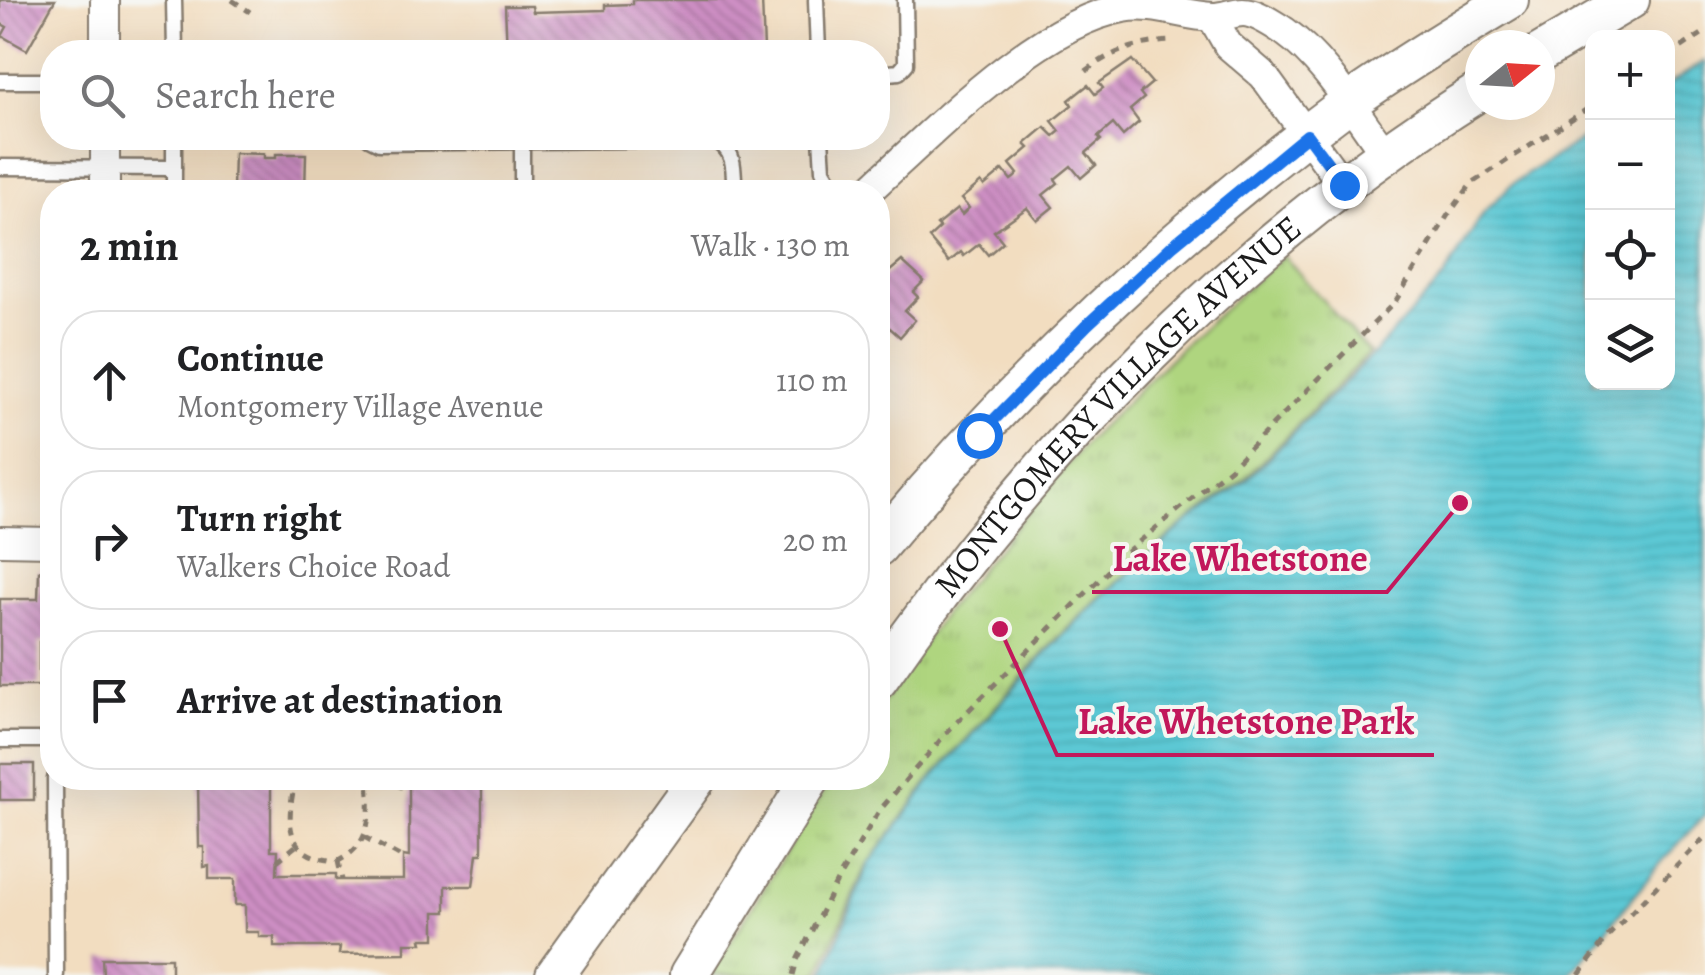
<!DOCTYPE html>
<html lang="en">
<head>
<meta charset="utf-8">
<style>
	body { margin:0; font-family:Alegreya,serif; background:#f6f6f6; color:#202124 }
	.controls { position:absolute; right:30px; top:30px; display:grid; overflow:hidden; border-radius:20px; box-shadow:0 10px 40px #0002 }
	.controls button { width:90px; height:90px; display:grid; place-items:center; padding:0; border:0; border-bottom:2px solid #e0e0e0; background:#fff; color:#202124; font:50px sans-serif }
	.compass { position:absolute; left:1465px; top:30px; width:90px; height:90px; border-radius:50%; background:#fff; box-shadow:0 10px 40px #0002; rotate:72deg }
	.stop { position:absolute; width:30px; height:30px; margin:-22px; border:8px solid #1a73e8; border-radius:50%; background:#fff }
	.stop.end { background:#1a73e8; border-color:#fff; box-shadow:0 2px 10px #0008 }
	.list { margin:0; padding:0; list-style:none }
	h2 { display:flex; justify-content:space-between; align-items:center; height:130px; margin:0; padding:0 40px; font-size:42px }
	h2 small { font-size:32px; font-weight:400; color:#757577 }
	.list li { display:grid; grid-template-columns:65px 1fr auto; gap:30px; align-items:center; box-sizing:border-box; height:140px; margin:0 20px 20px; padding:0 20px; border:2px solid #e0e0e0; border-radius:40px }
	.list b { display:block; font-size:38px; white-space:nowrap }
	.list p { margin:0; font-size:32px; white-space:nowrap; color:#757577 }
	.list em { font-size:32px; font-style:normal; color:#757577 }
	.icon { flex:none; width:55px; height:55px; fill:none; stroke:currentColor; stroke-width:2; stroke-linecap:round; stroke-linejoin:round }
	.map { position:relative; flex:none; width:1705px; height:975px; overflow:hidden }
	.search { position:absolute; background:#fff; box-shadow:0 10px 40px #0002; left:40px; top:40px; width:850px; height:110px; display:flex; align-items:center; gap:25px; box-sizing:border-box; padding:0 35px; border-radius:40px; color:#757577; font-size:38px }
	.panel { position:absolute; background:#fff; box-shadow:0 10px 40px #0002; left:40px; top:180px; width:850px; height:610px; border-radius:40px }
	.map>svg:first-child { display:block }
	.park { fill:url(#park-tufts); stroke:#66784e; stroke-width:2.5 }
	.water { fill:url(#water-rules); stroke:#3c7278; stroke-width:2.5 }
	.building { fill:url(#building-back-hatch) }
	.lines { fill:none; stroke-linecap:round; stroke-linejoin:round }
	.service-casing { stroke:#877c6e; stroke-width:19 }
	.minor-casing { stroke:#877c6e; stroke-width:32 }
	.secondary-casing { stroke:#877c6e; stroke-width:42 }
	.path { stroke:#877c6e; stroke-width:5; stroke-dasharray:8 8; stroke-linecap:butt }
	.service { stroke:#fff; stroke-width:14 }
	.minor { stroke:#fff; stroke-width:28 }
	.secondary { stroke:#fff; stroke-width:38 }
	.route { stroke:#1a73e8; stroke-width:12 }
	.labels { text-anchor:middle; stroke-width:8; stroke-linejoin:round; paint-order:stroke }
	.street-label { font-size:35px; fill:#1c1c1c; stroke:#f6f6f2 }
	.leader { fill:none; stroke:#c2185b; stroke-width:4 }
	.callout-dot { fill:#c2185b; stroke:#f6f6f2; stroke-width:4 }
	.callout-label { font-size:38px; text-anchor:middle; font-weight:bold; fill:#c2185b; stroke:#f6f6f2; stroke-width:8; stroke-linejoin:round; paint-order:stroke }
</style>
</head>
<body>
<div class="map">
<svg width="1705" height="975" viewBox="0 0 1705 975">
	<defs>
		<pattern id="park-tufts" width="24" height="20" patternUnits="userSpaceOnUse" patternTransform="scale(2.5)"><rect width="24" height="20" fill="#afd57f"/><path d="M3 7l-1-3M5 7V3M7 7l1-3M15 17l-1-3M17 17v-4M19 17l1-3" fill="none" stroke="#96b66d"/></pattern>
		<pattern id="water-rules" width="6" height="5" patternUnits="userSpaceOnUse" patternTransform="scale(2.5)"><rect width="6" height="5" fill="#5cc8d4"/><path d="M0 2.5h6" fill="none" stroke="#4fabb5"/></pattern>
		<pattern id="building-back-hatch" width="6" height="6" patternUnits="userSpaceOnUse" patternTransform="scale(2.5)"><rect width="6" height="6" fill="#ce8fc4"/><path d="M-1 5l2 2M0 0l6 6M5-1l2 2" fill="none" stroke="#a6749e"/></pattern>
	</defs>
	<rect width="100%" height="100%" fill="#f6f6f2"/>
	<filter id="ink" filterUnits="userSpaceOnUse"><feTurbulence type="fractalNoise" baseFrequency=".01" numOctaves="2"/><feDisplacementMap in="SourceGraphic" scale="20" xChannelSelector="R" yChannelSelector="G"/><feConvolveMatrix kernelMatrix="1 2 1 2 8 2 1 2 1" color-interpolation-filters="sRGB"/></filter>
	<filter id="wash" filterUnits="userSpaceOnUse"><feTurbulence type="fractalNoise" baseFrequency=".0048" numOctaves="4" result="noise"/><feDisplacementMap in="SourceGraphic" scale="40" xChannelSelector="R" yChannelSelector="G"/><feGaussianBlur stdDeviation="2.25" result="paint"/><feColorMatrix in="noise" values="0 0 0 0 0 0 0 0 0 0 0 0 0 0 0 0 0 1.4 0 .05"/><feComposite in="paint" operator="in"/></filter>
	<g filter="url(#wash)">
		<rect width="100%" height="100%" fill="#f2ddc0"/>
		<!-- park -->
		<polygon class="park" points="1283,255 1369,353 1243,480 1183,525 1094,602 1047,649 929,781 864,870 818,975 710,975 832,778 878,778 878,710 946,610 1088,440 1184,345"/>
		<!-- water -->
		<polygon class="water" points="1705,61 1705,815 1660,864 1570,975 823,975 868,865 933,778 1048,651 1096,602 1184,525 1244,482 1378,349 1444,277 1484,212 1512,184 1592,133 1592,382 1668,382 1668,85"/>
		<g id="blocks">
			<!-- building -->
			<g class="building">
				<polygon points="0,0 55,0 27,50 2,36 7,27 0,23"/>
				<polygon points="633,0 762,0 764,50 507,52 505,6 532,6 533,12 605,10 605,5 633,4"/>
				<polygon points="1132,60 1152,83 1140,93 1144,98 1130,110 1139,122 1123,136 1113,124 1098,137 1101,140 1086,153 1096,165 1081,178 1071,166 1055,179 1058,183 1043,195 1053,207 1037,220 1027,208 994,231 1003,242 988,255 979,244 964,256 961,252 949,262 929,238 940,228 937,225 957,209 962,215 969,208 961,199 981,182 984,186 1003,170 1011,180 1015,177 1018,174 1010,164 1029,148 1025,144 1045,127 1054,136 1060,131 1052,121 1072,105 1069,100 1088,85 1095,94 1103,88 1099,83"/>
				<polygon points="234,153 264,154 264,158 276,158 276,154 306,154 305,192 227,192 227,188 233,189"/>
				<polygon points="902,261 924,281 913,292 918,297 905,311 915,320 900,337 890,328 878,341 878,281"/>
				<polygon points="39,571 52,571 52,642 39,642 39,686 0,686 0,599 38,599"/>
				<rect x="0" y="764" width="34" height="36"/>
				<polygon points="204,778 271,778 271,850 278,850 277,874 336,874 336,880 403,880 403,856 409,857 409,784 404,784 404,778 477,778 477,788 482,788 482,854 477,854 473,886 446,886 446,912 435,912 435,939 421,939 422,943 405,943 405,953 339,954 340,947 274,947 274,937 259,937 259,932 245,932 245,905 235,905 235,879 209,879 209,866 204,867 204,847 199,847 198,781 204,781"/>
				<polygon points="102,958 171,958 171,975 103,975"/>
			</g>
		</g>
	</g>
	<g filter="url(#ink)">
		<use href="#blocks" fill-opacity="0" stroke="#877c6e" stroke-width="2.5"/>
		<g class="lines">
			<defs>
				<g id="service">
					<polyline points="174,0 175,52"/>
					<polyline points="816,0 818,52"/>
					<polyline points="878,74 899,72 906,64 905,0"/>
					<polyline points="0,81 52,81"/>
					<path d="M369 138 379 143 713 139C736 149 734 170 734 192"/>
					<polyline points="821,138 823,170 836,192"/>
					<polyline points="522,142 522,192"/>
					<polyline points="0,167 174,168"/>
					<polyline points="174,192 174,138"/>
					<polyline points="0,740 52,740"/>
					<polyline points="55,778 56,975"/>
				</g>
				<g id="minor">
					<polyline points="105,0 105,52"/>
					<polyline points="1212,17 1228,45 1263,75 1343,185"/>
					<polyline points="105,192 105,138"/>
					<path d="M867 192C931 134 1037 23 1123 8 1155 2 1182 16 1213 17 1223 17 1233 12 1243 12 1256 12 1273 24 1284 31 1326 61 1355 113 1385 153"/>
					<polyline points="0,541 52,542"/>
				</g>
				<g id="secondary">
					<polyline points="1540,53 1630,0"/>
					<path d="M878 547C1014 382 1176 231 1348 103 1400 66 1455 33 1509 0"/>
					<path id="s1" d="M878 680C1037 449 1241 240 1480 91"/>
					<polyline points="555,975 697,778"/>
					<polyline points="689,975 811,778"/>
				</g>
			</defs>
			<!-- service casing -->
			<use href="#service" class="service-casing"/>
			<!-- minor casing -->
			<use href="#minor" class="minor-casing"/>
			<!-- secondary casing -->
			<use href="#secondary" class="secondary-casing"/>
			<!-- path -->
			<g class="path">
				<polyline points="232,0 250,12"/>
				<polyline points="1668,56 1705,32"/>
				<path d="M1086 71C1111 51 1141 42 1173 41"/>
				<polyline points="781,187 783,192"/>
				<path d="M296 778C286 821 283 858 338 861 374 843 370 813 368 778"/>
				<polyline points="380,778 409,790"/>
				<polyline points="270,785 294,785"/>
				<polyline points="364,837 403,858"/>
				<polyline points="277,861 297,845"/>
				<polyline points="338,861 342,880"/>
				<polyline points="793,975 797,960 838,879 879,811 950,729 1130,549 1230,468 1395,302 1448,215 1472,183 1592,106"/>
				<polyline points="1579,975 1609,935 1705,837"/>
			</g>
			<!-- service -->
			<use href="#service" class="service"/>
			<!-- minor -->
			<use href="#minor" class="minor"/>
			<!-- secondary -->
			<use href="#secondary" class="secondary"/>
		</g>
	</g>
	<g class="lines" filter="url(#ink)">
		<!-- route -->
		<polyline class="route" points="979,435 1088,324 1172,246 1307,135 1344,185"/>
	</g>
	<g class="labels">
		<!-- street labels -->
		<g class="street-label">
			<text dy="12" stroke="none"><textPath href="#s1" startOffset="365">MONTGOMERY VILLAGE AVENUE</textPath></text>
		</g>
	</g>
	<!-- callouts -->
	<path class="leader" d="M1460 503L1387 592H1092M1000 629L1057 755H1434"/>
	<g class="callout-dot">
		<circle cx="1460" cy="503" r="10"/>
		<circle cx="1000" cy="629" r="10"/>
	</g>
	<g class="callout-label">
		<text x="1240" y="571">Lake Whetstone</text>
		<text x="1246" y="734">Lake Whetstone Park</text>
	</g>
</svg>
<div class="controls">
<button>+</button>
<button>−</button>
<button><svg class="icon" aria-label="locate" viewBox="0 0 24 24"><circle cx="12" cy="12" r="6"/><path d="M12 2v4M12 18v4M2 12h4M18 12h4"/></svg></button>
<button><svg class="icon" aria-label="layers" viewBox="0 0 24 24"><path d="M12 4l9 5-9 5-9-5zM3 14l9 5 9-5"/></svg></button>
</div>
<svg class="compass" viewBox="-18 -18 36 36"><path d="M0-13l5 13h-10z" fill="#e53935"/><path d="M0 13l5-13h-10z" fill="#757577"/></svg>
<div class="stop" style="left:979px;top:435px"></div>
<div class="stop end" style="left:1344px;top:185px"></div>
<div class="search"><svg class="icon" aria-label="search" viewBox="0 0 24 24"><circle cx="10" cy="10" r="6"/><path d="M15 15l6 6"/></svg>Search here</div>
<section class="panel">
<h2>2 min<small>Walk · 130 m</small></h2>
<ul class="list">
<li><svg class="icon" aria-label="ahead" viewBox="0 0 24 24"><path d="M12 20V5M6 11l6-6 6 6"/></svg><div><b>Continue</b><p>Montgomery Village Avenue</p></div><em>110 m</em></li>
<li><svg class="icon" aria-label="right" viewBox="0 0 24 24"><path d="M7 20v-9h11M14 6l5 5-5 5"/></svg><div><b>Turn right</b><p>Walkers Choice Road</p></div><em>20 m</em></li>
<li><svg class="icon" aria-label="arrive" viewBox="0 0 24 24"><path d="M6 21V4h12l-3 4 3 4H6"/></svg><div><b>Arrive at destination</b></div></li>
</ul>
</section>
</div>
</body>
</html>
